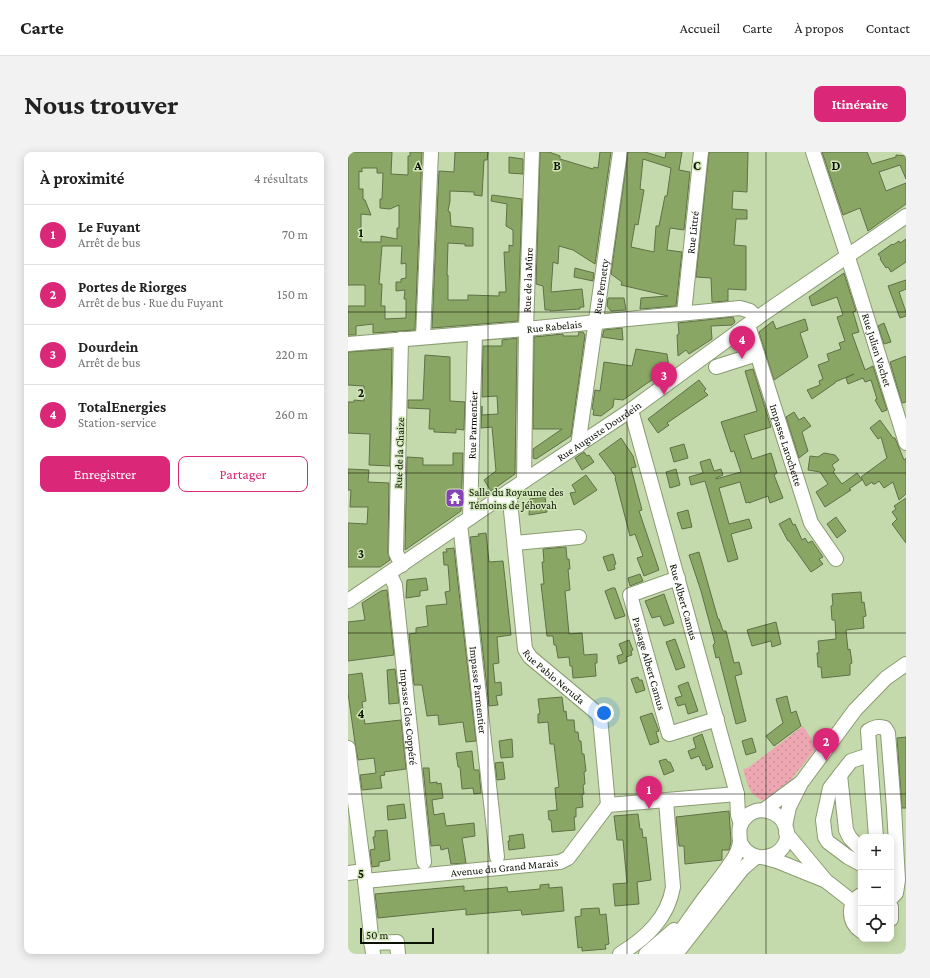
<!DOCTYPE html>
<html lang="fr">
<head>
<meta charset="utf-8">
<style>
	body { margin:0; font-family:"Crimson Pro",serif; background:#f2f2f2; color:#222 }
	.controls { position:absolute; right:12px; bottom:12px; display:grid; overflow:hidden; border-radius:8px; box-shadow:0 2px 10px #0003 }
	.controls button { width:36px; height:36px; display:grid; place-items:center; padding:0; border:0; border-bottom:1px solid #e0e0e0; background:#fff; color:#222; font:20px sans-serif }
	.scale { position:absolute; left:12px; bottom:10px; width:74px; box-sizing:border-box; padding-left:4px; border:2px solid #0b1103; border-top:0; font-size:11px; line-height:14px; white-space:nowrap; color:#0b1103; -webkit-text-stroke:3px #d2e7b9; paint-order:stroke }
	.you { position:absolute; left:256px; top:561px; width:14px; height:14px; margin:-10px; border:3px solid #fff; border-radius:50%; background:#1a73e8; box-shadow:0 0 0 6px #1a73e833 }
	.badge { display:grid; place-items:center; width:26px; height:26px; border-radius:50%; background:#db2777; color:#fff; font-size:13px; font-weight:700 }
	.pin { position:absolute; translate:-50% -33px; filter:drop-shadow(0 1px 2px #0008) }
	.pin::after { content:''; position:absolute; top:21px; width:14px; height:12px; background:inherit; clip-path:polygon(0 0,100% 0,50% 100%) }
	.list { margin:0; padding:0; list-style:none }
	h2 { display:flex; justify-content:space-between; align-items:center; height:52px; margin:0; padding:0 16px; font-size:17px }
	h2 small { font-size:13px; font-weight:400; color:#767676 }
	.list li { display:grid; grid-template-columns:26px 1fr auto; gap:12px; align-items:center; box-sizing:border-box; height:60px; padding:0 16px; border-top:1px solid #e0e0e0 }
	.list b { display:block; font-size:15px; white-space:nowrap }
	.list p { margin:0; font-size:13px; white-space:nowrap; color:#767676 }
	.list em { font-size:13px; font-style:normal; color:#767676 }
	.actions { display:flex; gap:8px; padding:12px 16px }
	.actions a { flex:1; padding:9px 0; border:1px solid #db2777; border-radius:8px; text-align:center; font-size:14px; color:#db2777 }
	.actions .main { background:#db2777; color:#fff }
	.icon { flex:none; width:22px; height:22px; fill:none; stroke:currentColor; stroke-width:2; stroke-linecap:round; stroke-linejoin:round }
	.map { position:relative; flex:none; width:558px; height:802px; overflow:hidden; border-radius:8px }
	header { display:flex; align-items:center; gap:24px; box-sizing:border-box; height:56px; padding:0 20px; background:#fff; border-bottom:1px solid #e0e0e0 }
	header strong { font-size:19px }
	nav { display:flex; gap:22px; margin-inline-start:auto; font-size:14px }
	.intro { display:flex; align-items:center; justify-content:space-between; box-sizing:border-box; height:96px; padding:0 24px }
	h1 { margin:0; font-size:28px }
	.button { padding:10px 18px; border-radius:8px; background:#db2777; color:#fff; font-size:14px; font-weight:700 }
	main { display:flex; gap:24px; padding:0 24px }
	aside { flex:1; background:#fff; border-radius:8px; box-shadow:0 2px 10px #0003 }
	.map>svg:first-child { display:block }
	.park { fill:url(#park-dots) }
	.building { fill:#8aa664; stroke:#5f7047; fill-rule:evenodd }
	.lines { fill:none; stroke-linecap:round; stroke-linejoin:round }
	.minor-casing { stroke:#8a9c72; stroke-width:16 }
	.minor { stroke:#fff; stroke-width:14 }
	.grid { fill:none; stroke:#0b1103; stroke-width:1; stroke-opacity:0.55 }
	.labels { text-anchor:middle; stroke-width:3; stroke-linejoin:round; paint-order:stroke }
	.street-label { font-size:11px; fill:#0b1103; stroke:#d2e7b9 }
	.poi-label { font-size:11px; fill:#0b1103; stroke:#d2e7b9; text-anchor:start }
	.grid-label { font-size:13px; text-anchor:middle; font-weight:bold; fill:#0b1103; stroke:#d2e7b9; stroke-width:3; stroke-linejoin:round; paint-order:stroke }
</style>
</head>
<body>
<header>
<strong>Carte</strong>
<nav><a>Accueil</a><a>Carte</a><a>À propos</a><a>Contact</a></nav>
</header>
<div class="intro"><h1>Nous trouver</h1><a class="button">Itinéraire</a></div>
<main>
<aside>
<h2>À proximité<small>4 résultats</small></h2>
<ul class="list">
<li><span class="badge">1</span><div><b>Le Fuyant</b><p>Arrêt de bus</p></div><em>70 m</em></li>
<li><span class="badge">2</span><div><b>Portes de Riorges</b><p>Arrêt de bus · Rue du Fuyant</p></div><em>150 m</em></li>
<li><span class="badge">3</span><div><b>Dourdein</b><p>Arrêt de bus</p></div><em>220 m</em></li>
<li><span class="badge">4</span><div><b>TotalEnergies</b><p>Station-service</p></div><em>260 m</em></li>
</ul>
<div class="actions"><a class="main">Enregistrer</a><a>Partager</a></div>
</aside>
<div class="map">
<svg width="558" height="802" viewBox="0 0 558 802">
	<defs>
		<pattern id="park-dots" width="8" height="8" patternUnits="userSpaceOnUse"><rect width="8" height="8" fill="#eda7b3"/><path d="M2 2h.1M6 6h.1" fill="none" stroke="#ca8f98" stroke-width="1.8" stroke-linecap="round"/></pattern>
	</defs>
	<rect width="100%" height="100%" fill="#c5daac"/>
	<!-- park -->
	<path class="park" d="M455 574 469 595 430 644 416 649C400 643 400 632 395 617L400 616Z"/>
	<!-- building -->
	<g class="building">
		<path d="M0 0H44L43 22 60 23V4H62V0H74L67 178 25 181V172L8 174V183H0V154H17V133H0ZM14 16H29V21H35L34 47H32V56L42 57 51 53V76H49V87L33 84V90H13V62L23 63 17 48 15 47V37H11V19L14 20ZM34 94H54L53 112 58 111V126L53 127V130H48V139L57 138 56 147H58V166L37 167V154H33L34 132H31Z"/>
		<polygon points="107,0 140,0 139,8 136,8 134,44 126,43 126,40 102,39 102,49 100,59 102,60 103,74 125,76 125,94 117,94 117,92 100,91 99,123 100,123 100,148 120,148 120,143 151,144 151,140 158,140 156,100 161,100 161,93 165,94 165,78 158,74 159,52 143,49 144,43 174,47 170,169 84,176 91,19 106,20"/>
		<polygon points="192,0 201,0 212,4 212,7 245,17 246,15 250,16 252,0 263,0 247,112 225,98 211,94 210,112 205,110 203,140 234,137 236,155 232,155 232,157 202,159 202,158 197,158 195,134 188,132"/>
		<path d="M280 0H297L317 6 318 0H334L331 18 342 20 336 78 322 76 319 98 334 100 328 154 292 157 293 146 320 144 273 133 274 130 263 122ZM295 7 323 16 319 44H317L311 74H308L306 100 283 95 287 72 290 73 296 38 292 37Z"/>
		<polygon points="361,0 400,0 399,40 385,39 384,57 399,58 399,67 388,67 386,93 398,94 398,138 380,137 380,149 364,150 363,126 348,125"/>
		<polygon points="474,0 519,0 524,12 548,5 548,3 558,4 558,27 552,13 531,20 538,39 558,31 558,52 520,79 512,56 495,63"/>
		<polygon points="161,5 175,7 175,22 161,21"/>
		<polygon points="558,87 558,110 543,120 540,115 538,116 532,107 533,106 530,102 544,92 545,93 551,89 552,91"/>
		<polygon points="227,116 246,121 245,129 226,125"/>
		<polygon points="496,121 508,159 505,160 511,180 504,182 517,218 525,214 539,258 534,260 527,248 529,247 523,228 517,230 515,226 500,232 498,226 506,222 487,230 487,231 464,247 459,238 472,233 471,229 475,227 470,213 481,209 479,202 493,197 491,191 497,189 489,165 495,163 489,145 464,154 461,145"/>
		<polygon points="558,128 558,137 551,140 558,160 558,164 552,166 540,134"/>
		<polygon points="260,146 276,146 278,158 263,159 259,154"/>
		<polygon points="385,165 387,170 384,173 363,174 364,187 341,202 338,198 330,204 329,183 331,182 330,171"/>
		<polygon points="457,167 460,178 452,181 460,205 426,228 411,180 425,169 428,177"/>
		<polygon points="536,171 543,190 536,192 530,174"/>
		<polygon points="274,176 275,188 254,185 256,178"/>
		<polygon points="231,180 235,180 237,183 223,284 188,307 185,306 185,297 214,277 185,277 186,185 215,182 215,184 230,184"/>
		<polygon points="169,186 167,322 143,339 136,328 148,319 144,275 133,276 134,254 134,263 150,262 149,244 134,245 135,194 154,194 154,188"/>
		<polygon points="44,197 42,314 21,313 22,282 0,281 0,250 6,250 6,248 16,249 16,234 0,233 0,200"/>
		<polygon points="288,197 319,202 321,216 275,248 266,247 265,255 253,264 245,263 246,258 244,257 247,238 252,239 256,210 284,214"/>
		<polygon points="77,203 102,205 102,249 117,250 116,278 108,277 108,281 86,280 86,277 81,277 82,257 60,256 60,248 75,248"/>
		<polygon points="558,204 558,250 554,251 542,210"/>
		<polygon points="405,217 423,275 396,283 404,307 423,301 429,321 426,323 435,346 422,351 420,344 401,351 401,350 398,351 392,330 371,336 381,372 401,367 404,376 383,382 390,407 380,410 357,329 343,333 341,325 355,321 352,310 362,307 366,319 373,317 375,323 368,326 368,327 393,320 386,299 383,300 373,270 409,259 397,219"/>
		<polygon points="351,228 358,237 356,239 360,243 319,271 321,273 310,281 300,267"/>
		<polygon points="446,260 451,268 456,265 463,274 454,280 460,299 451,306 438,265"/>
		<polygon points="532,268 545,286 547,286 556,308 558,306 558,342 551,348 545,330 536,336 531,329 527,332 525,332 524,330 518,334 513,325 539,306 533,285 530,287 522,276"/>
		<polygon points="273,286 285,304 288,315 283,316 294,358 291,359 311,418 296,424 289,406 295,404 287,382 282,384 267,326 268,325 251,302"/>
		<polygon points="336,292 340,306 326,310 322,296"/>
		<polygon points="236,300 239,304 241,303 246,310 234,318 227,306"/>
		<polygon points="105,301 115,301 113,359 57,398 59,305 75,306 75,313 105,313"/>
		<polygon points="476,301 487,303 491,308 484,313 487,318 485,320 494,332 509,321 514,328 501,337 503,338 477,355 468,340 480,332 472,320 460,318 462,304 470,305"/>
		<polygon points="0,317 21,318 20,330 41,331 40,401 42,408 32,415 0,415 0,371 19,372 20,355 2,355 3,338 0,338"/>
		<polygon points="328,317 332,333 322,336 318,320"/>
		<polygon points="238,323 249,338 226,353 222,341 228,340 224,333"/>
		<polygon points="197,345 199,360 181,363 182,347"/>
		<polygon points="558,346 558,391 544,372 549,367 544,360 548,357 546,354"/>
		<polygon points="340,358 344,375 334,377 329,361"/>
		<polygon points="488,365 498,379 489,386 479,372"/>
		<polygon points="442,366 445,373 447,372 454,388 457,386 460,391 464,389 475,405 471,407 475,412 463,420 441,389 440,389 431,372"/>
		<polygon points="138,381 141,410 155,409 163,483 149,485 151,511 145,512 147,531 153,530 154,543 148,544 150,553 141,554 122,385 131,384 130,382"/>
		<polygon points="218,395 219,407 221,407 222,417 220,417 222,438 217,439 221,482 234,481 236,503 249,502 249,511 247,511 248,524 225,526 224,514 222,514 221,505 210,506 208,493 206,493 205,484 199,484 193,432 196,432 194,410 196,410 195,397"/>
		<polygon points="106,396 128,589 118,590 115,570 91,573 90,563 79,564 74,533 66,533 61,482 68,481 68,476 80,474 78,454 99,452 97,440 102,439 100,413 96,413 95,400 99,400 98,397"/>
		<polygon points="351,400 370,467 371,467 375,479 378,479 386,511 391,510 394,522 387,524 398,569 388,572 371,505 368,506 365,493 367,491 353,439 341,403"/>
		<polygon points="265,402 268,412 266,413 267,417 260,419 255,405"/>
		<polygon points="292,422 295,429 282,434 280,426"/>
		<polygon points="78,426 80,438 72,439 72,444 58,446 59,428"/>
		<polygon points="264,436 267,436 277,464 267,467 257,439"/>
		<polygon points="39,438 46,503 0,509 0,470 17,468 14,451 33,439"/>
		<polygon points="513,440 514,451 516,450 518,464 515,465 516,476 498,478 500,498 502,497 504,511 502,512 502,523 474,526 473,515 470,515 469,501 471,501 470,489 488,487 487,468 484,468 483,454 485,453 484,442"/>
		<polygon points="316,442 326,471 316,474 312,464 304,466 297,449"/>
		<polygon points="428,470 433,492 424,495 423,489 404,494 399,478"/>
		<polygon points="327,487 337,515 328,518 318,490"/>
		<polygon points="281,488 285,498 283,499 284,503 278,505 279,509 271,512 269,504 275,502 271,492"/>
		<polygon points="47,517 51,551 41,552 39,518"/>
		<polygon points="14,521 18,549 14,550 17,572 53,568 58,617 36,620 37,623 32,624 34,636 14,638 12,623 28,621 26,606 10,608 7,591 0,541 0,523"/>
		<polygon points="290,525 291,528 294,528 297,538 288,541 283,527"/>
		<polygon points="340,530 350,559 340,562 337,552 330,554 327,546 334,544 330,534"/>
		<polygon points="439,544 443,561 448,559 453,574 426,594 418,584 435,571 428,547"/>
		<polygon points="214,545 216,560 218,559 219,568 226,568 227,580 230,580 231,589 233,589 234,602 236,602 238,619 236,620 237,632 235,633 236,642 234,642 235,655 228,656 228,665 226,665 227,678 204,680 203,668 201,668 200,659 209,658 207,636 211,635 206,592 202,592 200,570 190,571 190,562 192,562 190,547"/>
		<polygon points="304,561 311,579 308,580 311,590 302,593 292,565"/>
		<polygon points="354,582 365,615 358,618 357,613 355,614 351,604 343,607 340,599 348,596 345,586"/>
		<polygon points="558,585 558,656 554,656 549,586"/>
		<polygon points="404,586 408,600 398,603 394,589"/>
		<polygon points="164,587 165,605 153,606 151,589"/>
		<polygon points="124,599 126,618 131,618 133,641 126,642 125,636 114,637 112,615 110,615 108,601"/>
		<polygon points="318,607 320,610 322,610 326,619 316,623 311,609"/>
		<polygon points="155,610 157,627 149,628 147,611"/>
		<polygon points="75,616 81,616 82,631 89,630 89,632 93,631 95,646 84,648 86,663 96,661 98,674 126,671 127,684 114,686 118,711 103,712 100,696 93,698 92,693 83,694"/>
		<polygon points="56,652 58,666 40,668 39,654"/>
		<polygon points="381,659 383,690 381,698 374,698 374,708 337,712 336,694 331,694 328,665"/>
		<polygon points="290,662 292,677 294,677 295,686 298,685 303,728 289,730 291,752 267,754 265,732 279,731 275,688 269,688 266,664"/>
		<polygon points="39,678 42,708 31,710 31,714 24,715 22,698 27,697 25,685 27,685 27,679"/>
		<polygon points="175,682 177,696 161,698 160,689 162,689 161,684"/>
		<polygon points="201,732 201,736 214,735 216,759 174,763 173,758 118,763 118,757 30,766 27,742 116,734 116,739 159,735 160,740 192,737 192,733"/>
		<polygon points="251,756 252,763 258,762 261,792 257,793 258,797 234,799 234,795 230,796 227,765 233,764 233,757"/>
	</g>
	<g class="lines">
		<defs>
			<g id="minor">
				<path id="s1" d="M465 0 506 124 558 291"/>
				<path id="s2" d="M336 161 353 0"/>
				<path id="s3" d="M400 173 463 371 488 407"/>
				<polyline points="75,185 83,0"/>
				<polyline points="53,187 48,401 54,413"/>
				<path id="s4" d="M0 192 178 177 392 156 402 159 409 166"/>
				<polyline points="368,215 409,202"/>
				<path id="s5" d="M283 258 389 642 390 663 393 672"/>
				<path id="s6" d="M230 294 272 0"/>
				<path id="s7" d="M176 329 178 177 184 0"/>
				<path id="s8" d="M161 339 177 497 182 505 249 561 252 565 260 653"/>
				<path id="s9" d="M122 366 127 181"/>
				<path id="s10" d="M112 372 149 705"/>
				<polyline points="167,391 231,385"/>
				<path id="s11" d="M41 421 47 433 76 710"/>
				<path id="s12" d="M330 426 282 443 321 582 369 567"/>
				<path id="s13" d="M0 449 176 329 283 258 409 166 558 64"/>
				<polyline points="0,596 16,719 25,802"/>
				<polyline points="492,623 498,678 502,686 513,697"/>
				<polyline points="416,658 451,632"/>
				<polyline points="437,674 441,655 453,631 507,558 538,526 558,512"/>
				<polyline points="438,681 478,729 505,750"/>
				<path d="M528 685 520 579C526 575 530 574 537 576L540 581 546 656 550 728 548 741 543 746"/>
				<polyline points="418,706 429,709 476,728"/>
				<polyline points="513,712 500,705 480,690 477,685 475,668 482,636 503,609 521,603"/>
				<polyline points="0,721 16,719"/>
				<path id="s14" d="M17 729 212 710 220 706 260 653 389 642"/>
				<path d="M513 743C499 751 500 770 513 779"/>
				<polyline points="543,755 543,767"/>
				<polyline points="23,791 49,790 50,802"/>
				<path d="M272 802C298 786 320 766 325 735L318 649"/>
				<polyline points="298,802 326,778"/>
				<path d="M316 802C330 784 342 766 355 748 365 735 376 722 384 709 388 704 392 695 392 689 391 679 390 672 399 664 411 653 431 659 437 673 449 701 406 720 392 690"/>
				<polyline points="328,802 394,717 408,705"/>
			</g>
		</defs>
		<!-- minor casing -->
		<use href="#minor" class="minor-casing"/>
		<!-- minor -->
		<use href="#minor" class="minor"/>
	</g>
	<!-- grid -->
	<path class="grid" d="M140 0V802M279 0V802M418 0V802M0 160H558M0 321H558M0 481H558M0 642H558"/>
	<!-- icons -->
	<defs>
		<symbol id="temple-square" viewBox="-11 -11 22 22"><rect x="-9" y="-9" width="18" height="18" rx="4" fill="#8543b7" stroke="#d2e7b9"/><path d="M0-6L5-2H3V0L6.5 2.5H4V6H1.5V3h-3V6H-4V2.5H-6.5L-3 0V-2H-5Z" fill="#fff"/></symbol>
	</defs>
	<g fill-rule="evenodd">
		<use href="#temple-square" x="96" y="335" width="22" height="22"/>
	</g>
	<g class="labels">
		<!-- street labels -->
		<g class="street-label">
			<text dy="4" stroke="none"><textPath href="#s2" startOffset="81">Rue Littré</textPath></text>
			<text dy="4" stroke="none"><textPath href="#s7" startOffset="201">Rue de la Mûre</textPath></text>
			<text dy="4" stroke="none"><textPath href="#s6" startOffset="161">Rue Pernetty</textPath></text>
			<text dy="4" stroke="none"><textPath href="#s4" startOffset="207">Rue Rabelais</textPath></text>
			<text dy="4" stroke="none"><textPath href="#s1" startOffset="208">Rue Julien Vachet</textPath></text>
			<text dy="4" stroke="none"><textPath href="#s9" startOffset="93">Rue Parmentier</textPath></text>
			<text dy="4" stroke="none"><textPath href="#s13" startOffset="303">Rue Auguste Dourdein</textPath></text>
			<text dy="4" stroke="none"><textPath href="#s3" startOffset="126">Impasse Larochette</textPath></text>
			<text transform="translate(51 301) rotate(-88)" y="4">Rue de la Chaize</text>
			<text dy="4" stroke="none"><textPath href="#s5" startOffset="199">Rue Albert Camus</textPath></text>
			<text dy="4" stroke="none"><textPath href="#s12" startOffset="122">Passage Albert Camus</textPath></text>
			<text dy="4" stroke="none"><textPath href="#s8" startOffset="199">Rue Pablo Neruda</textPath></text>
			<text dy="4" stroke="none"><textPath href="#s10" startOffset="167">Impasse Parmentier</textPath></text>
			<text dy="4" stroke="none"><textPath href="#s11" startOffset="146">Impasse Clos Coppéré</textPath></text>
			<text dy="4" stroke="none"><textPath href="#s14" startOffset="140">Avenue du Grand Marais</textPath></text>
		</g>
		<!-- poi labels -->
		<g class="poi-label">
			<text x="121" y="344">Salle du Royaume des<tspan x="121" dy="13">Témoins de Jéhovah</tspan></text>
		</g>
	</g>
	<g class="grid-label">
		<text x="70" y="18">A</text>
		<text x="209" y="18">B</text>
		<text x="349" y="18">C</text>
		<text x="488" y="18">D</text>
		<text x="13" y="85">1</text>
		<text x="13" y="245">2</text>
		<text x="13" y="406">3</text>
		<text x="13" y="566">4</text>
		<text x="13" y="726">5</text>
	</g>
</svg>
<div class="controls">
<button>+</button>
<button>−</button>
<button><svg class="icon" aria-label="locate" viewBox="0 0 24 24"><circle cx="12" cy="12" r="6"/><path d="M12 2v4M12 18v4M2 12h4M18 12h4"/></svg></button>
</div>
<div class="scale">50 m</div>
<div class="you"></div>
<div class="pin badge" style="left:301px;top:657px">1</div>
<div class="pin badge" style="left:478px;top:609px">2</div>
<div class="pin badge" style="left:316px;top:243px">3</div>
<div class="pin badge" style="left:394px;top:207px">4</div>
</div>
</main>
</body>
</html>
